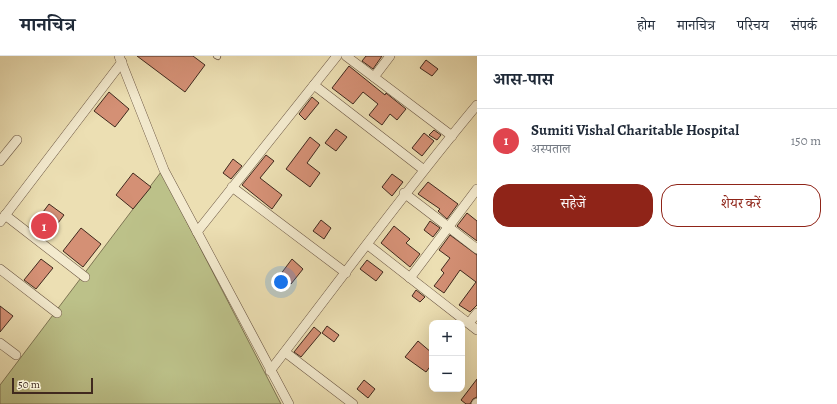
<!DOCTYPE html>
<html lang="hi">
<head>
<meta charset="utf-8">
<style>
	body { margin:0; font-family:Alegreya,"Noto Serif Devanagari",serif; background:#f6f6f7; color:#1f2937 }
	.controls { position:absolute; right:12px; bottom:12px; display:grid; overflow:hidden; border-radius:8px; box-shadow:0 4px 16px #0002 }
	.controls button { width:36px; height:36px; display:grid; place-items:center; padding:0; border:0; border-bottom:1px solid #e0e1e3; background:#fff; color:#1f2937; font:20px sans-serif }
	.scale { position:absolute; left:12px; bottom:10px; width:81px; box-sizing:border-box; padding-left:4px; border:2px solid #40291e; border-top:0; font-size:11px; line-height:14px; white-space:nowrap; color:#40291e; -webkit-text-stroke:3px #f3eace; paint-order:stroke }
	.you { position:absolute; left:281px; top:226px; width:14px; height:14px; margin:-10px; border:3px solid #fff; border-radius:50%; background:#1a73e8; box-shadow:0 0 0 6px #1a73e833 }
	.badge { display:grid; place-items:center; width:26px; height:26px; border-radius:50%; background:#8f2418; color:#fff; font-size:13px; font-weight:700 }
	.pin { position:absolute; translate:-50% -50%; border:2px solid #fff; box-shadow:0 1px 4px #0006 }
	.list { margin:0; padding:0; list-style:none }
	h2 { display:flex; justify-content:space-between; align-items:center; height:52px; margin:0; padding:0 16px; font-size:17px }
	h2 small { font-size:13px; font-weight:400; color:#747a83 }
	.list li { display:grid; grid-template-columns:26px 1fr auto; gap:12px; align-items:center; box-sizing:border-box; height:64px; padding:0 16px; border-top:1px solid #e0e1e3 }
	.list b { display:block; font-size:15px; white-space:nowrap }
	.list p { margin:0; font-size:13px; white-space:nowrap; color:#747a83 }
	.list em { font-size:13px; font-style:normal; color:#747a83 }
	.actions { display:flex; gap:8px; padding:12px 16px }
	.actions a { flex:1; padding:9px 0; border:1px solid #8f2418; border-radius:16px; text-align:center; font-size:14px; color:#8f2418 }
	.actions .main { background:#8f2418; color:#fff }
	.map { position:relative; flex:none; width:477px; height:348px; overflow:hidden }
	header { display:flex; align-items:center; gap:24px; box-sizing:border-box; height:56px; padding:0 20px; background:#fff; border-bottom:1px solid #e0e1e3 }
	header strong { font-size:19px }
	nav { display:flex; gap:22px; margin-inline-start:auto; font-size:14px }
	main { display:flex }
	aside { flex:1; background:#fff }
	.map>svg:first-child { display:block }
	.green { fill:#bcc189; stroke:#7e7554 }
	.building { fill:#d49075; stroke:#40291e }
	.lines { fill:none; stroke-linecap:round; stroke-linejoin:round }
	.service-casing { stroke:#6b5643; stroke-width:6 }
	.minor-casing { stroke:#6b5643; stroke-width:10 }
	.service { stroke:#f3eace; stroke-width:4.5 }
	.minor { stroke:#f3eace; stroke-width:9 }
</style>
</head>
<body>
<header>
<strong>मानचित्र</strong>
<nav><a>होम</a><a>मानचित्र</a><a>परिचय</a><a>संपर्क</a></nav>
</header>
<main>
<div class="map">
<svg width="477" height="348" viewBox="0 0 477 348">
	<rect width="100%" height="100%" fill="#ecdfb3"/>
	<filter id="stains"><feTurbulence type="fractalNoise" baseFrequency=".005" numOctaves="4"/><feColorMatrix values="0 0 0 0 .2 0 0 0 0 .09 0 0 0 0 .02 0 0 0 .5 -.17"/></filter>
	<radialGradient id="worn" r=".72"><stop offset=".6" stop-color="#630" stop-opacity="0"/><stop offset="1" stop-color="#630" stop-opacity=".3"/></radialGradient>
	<!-- green -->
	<polygon class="green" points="161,116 281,348 0,348 0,329"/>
	<!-- building -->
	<g class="building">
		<polygon points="137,0 193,0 205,9 185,36"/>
		<polygon points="366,0 382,0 373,13 362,5"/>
		<polygon points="426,4 438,13 432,20 420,12"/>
		<polygon points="349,10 385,39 386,37 406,53 397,64 390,58 382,69 369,59 378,48 363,36 353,48 332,32"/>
		<polygon points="109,36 129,53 115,71 94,55"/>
		<polygon points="312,41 319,47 305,64 299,58"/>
		<polygon points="336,73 347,81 336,95 325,87"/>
		<polygon points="434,74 441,79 437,84 429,79"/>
		<polygon points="424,77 434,85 422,100 412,92"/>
		<polygon points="310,81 320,89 307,107 320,117 310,131 286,113"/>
		<polygon points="266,99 274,105 260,122 282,139 272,153 242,129"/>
		<polygon points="233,103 242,110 231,123 223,117"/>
		<polygon points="133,117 151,131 133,153 116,139"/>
		<polygon points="392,118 403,126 392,140 382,131"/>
		<polygon points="428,126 458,148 447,163 438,155 440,153 418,138"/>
		<polygon points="49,148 64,159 46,183 31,172"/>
		<polygon points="467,157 477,165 477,185 457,170"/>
		<polygon points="321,164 331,172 324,183 313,175"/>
		<polygon points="430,165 440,172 433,181 424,174"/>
		<polygon points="394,170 410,183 406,187 420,198 410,211 381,187"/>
		<polygon points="81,172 101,188 83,211 63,195"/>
		<polygon points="450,179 477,199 477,249 470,256 459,249 476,226 460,214 444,237 434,230 444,217 441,214 450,202 439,194"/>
		<polygon points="41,203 53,212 36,233 24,224"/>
		<polygon points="292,203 303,213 291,228 280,219"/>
		<polygon points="367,204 383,216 376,225 360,213"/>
		<polygon points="416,234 425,241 420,246 412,240"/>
		<polygon points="0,250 13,260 0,276"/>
		<polygon points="327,270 339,279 334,286 322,277"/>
		<polygon points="314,271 321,277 301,301 294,296"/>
		<polygon points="418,285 432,297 432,308 426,316 405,301"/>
		<polygon points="477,323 477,341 473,343 470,348 466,348 461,344"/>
		<polygon points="364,324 375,333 368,342 357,333"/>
	</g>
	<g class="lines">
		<defs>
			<polyline id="service" points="216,0 218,1"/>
			<g id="minor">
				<polyline points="119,0 164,114 289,348"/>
				<polyline points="346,0 452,80"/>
				<polyline points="374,21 390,0"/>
				<polyline points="314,29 424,114"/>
				<polyline points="0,105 17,84"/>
				<polyline points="232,131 346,217"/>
				<polyline points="404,137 477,193"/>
				<polyline points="5,159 85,221"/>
				<polyline points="0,166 122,6"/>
				<polyline points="197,176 337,0"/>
				<polyline points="368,189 477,274"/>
				<polyline points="0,213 57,257"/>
				<polyline points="410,222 477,133"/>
				<polyline points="469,267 477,257"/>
				<polyline points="0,287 16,299"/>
				<polyline points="285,296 353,348"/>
				<path d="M270 315C339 226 405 135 477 49"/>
				<polyline points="476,348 477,347"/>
			</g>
		</defs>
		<!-- service casing -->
		<use href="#service" class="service-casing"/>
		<!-- minor casing -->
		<use href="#minor" class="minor-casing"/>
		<!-- service -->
		<use href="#service" class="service"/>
		<!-- minor -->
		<use href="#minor" class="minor"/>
	</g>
	<rect width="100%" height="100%" filter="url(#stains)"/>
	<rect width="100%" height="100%" fill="url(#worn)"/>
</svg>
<div class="controls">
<button>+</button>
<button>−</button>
</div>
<div class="scale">50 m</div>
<div class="you"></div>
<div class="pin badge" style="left:44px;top:170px;background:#e0444e">1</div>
</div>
<aside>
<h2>आस-पास<small></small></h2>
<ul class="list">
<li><span class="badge" style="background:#e0444e">1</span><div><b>Sumiti Vishal Charitable Hospital</b><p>अस्पताल</p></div><em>150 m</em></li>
</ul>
<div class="actions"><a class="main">सहेजें</a><a>शेयर करें</a></div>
</aside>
</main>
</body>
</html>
